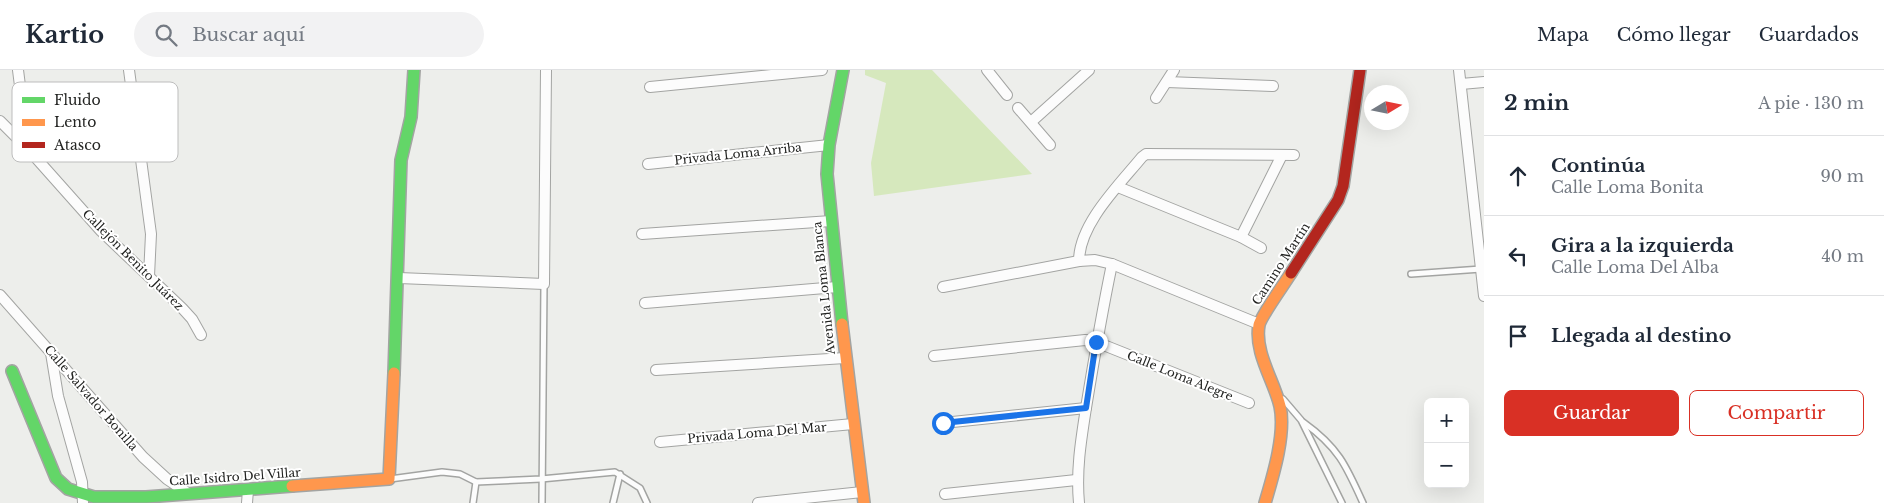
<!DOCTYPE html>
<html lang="es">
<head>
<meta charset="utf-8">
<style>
	body { margin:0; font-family:"Libre Baskerville",serif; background:#f2f2f3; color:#1f2937 }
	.controls { position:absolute; right:15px; bottom:15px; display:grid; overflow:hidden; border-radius:8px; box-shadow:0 5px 20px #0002 }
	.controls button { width:45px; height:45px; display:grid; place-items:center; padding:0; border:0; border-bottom:1px solid #e0e1e3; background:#fff; color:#1f2937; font:25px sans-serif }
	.compass { position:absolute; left:1364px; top:15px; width:45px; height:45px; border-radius:50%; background:#fff; box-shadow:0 5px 20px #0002; rotate:80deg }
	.stop { position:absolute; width:15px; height:15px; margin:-11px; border:4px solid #1a73e8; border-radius:50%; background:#fff }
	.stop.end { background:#1a73e8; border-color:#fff; box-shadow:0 1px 5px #0008 }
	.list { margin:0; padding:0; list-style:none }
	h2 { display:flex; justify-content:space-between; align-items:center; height:65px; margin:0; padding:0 20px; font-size:21px }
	h2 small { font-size:16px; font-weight:400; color:#747a83 }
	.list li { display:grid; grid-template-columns:32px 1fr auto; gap:15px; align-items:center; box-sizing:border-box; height:80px; padding:0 20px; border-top:1px solid #e0e1e3 }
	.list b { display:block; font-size:19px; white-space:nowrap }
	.list p { margin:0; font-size:16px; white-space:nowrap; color:#747a83 }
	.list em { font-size:16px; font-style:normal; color:#747a83 }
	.actions { display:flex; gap:10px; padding:15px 20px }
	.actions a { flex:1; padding:11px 0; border:1px solid #d93025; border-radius:8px; text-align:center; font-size:18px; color:#d93025 }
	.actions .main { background:#d93025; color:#fff }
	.icon { flex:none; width:28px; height:28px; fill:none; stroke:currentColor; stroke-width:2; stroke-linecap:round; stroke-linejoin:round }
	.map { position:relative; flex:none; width:1484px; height:433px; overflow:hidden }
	header { display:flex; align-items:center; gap:30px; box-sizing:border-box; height:70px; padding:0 25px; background:#fff; border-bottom:1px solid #e0e1e3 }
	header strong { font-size:24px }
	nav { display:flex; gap:28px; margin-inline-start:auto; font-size:18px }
	.search { width:350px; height:45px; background:#f2f2f3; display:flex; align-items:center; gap:12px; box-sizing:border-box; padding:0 18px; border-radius:28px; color:#747a83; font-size:19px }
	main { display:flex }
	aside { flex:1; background:#fff }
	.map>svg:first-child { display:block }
	.green { fill:#d6e8bd }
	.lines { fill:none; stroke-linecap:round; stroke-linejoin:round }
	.lane-casing { stroke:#a3a4a2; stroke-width:8 }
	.street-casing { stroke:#a3a4a2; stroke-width:12 }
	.fast-casing { stroke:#a3a4a2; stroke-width:14 }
	.slow-casing { stroke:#a3a4a2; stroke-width:14 }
	.jam-casing { stroke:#a3a4a2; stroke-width:14 }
	.lane { stroke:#fcfcfc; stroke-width:5 }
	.street { stroke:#fcfcfc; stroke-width:10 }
	.fast { stroke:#63d668; stroke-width:11 }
	.slow { stroke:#ff974d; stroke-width:11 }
	.jam { stroke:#b3261e; stroke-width:11 }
	.route { stroke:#1a73e8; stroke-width:6 }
	.labels { text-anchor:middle; stroke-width:4; stroke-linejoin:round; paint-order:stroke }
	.street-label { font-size:12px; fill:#232422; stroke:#fff }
	.key { fill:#fff; stroke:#bdbdbd; stroke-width:1 }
	.key-label { font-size:14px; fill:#232422 }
</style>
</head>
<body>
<header>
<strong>Kartio</strong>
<div class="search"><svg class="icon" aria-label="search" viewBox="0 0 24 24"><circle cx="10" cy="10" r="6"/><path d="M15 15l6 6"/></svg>Buscar aquí</div>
<nav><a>Mapa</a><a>Cómo llegar</a><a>Guardados</a></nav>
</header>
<main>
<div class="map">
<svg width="1484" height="433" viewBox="0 0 1484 433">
	<rect width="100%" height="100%" fill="#edeeeb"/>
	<!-- green -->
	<polygon class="green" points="865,0 932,0 1032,104 874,126 871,93 886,13 865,5"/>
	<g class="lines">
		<defs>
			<g id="lane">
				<polyline points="1411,204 1481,199"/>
				<polyline points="1283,329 1301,350 1342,433"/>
				<path d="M1303 352C1338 377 1346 395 1363 433"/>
				<polyline points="390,409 442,402 460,404 476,412 541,409 615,402 640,418 647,433"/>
				<polyline points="473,433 476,412"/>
				<polyline points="542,433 544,214"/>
				<polyline points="613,433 620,404"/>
			</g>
			<g id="street">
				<polyline points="18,0 28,79"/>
				<polyline points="129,0 151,164 149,206"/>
				<polyline points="987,0 1007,25"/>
				<polyline points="1459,0 1484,226"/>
				<polyline points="1167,12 1273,16"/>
				<polyline points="1461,14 1484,12"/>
				<polyline points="650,17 822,0"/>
				<polyline points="1156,28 1174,0"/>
				<polyline points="1018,38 1050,75"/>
				<polyline points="0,51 28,79 101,161 182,238 192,249 201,265"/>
				<polyline points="1031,52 1089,0"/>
				<polyline points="648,94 829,75"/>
				<polyline points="1118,117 1241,167 1261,178"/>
				<polyline points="642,164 831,151"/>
				<polyline points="1241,167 1282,85"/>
				<polyline points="399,208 544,214 546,0"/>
				<polyline points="943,217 1079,191"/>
				<polyline points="0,225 143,387 167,409 189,424"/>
				<polyline points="645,233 837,217"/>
				<path d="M1259 254 1112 194 1095 190 1079 191C1079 154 1119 115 1142 87L1146 84 1294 85"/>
				<polyline points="51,283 58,326 82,412 83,433"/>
				<polyline points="934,286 1085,270 1096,272 1249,333"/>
				<polyline points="656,300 845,288"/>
				<polyline points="943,353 1086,338"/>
				<polyline points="660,372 853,354"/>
				<polyline points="945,424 1076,410"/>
				<polyline points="247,433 248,420"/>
				<polyline points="758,433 862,422"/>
				<path d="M1079 433C1076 400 1081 370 1086 338 1094 289 1102 242 1112 194"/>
			</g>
			<g id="fast">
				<polyline points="842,254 827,104 829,75 843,0"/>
				<polyline points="12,301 56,408 68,419 94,427 146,427 292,416"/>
				<polyline points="394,303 401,90 411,47 414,0"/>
			</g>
			<g id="slow">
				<polyline points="842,254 864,433"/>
				<polyline points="292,416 389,409 394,303"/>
				<path d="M1265 433C1273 406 1286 364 1280 336 1274 311 1254 282 1259 255 1261 246 1285 213 1291 203"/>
			</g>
			<polyline id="jam" points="1291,203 1338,130 1343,116 1360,0"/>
		</defs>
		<!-- lane casing -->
		<use href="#lane" class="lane-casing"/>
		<!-- street casing -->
		<use href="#street" class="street-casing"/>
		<!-- fast casing -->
		<use href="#fast" class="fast-casing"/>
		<!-- slow casing -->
		<use href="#slow" class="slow-casing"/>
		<!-- jam casing -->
		<use href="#jam" class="jam-casing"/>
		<!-- lane -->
		<use href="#lane" class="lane"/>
		<!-- street -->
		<use href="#street" class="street"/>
		<!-- fast -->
		<use href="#fast" class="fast"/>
		<!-- slow -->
		<use href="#slow" class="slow"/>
		<!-- jam -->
		<use href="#jam" class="jam"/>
	</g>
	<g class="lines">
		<!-- route -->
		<polyline class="route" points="943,353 1086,338 1096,272"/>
	</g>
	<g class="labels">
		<!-- street labels -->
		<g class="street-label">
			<text transform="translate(738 84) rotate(-6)" y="4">Privada Loma Arriba</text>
			<text transform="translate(133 190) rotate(45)" y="4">Callejón Benito Juárez</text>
			<text transform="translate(1281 194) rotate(-57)" y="4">Camino Martín</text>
			<text transform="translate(824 218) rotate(-96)" y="4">Avenida Loma Blanca</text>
			<text transform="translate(1180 306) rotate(22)" y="4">Calle Loma Alegre</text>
			<text transform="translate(91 328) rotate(49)" y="4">Calle Salvador Bonilla</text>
			<text transform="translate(757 363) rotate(-5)" y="4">Privada Loma Del Mar</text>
			<text transform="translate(235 407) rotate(-4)" y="4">Calle Isidro Del Villar</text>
		</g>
	</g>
	<!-- legend -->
	<rect x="12" y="12" width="166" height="80" rx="8" class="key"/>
	<rect x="22" y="27" width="23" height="6" fill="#63d668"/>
	<rect x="22" y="49" width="23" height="7" fill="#ff974d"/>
	<rect x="22" y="72" width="23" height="6" fill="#b3261e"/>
	<g class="key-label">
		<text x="54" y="35">Fluido</text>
		<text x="54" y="57">Lento</text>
		<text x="54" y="80">Atasco</text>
	</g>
</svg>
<div class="controls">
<button>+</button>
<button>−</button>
</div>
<svg class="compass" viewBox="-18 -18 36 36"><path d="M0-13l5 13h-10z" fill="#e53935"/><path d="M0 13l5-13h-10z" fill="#747a83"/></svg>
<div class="stop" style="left:943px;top:353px"></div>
<div class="stop end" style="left:1096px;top:272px"></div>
</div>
<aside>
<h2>2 min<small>A pie · 130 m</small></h2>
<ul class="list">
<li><svg class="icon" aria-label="ahead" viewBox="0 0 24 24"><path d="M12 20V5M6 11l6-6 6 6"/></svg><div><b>Continúa</b><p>Calle Loma Bonita</p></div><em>90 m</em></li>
<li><svg class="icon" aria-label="left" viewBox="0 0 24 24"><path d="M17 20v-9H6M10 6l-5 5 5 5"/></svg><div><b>Gira a la izquierda</b><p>Calle Loma Del Alba</p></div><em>40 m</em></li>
<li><svg class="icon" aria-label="arrive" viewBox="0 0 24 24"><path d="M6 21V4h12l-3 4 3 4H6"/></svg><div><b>Llegada al destino</b></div></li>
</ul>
<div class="actions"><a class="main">Guardar</a><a>Compartir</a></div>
</aside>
</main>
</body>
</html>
